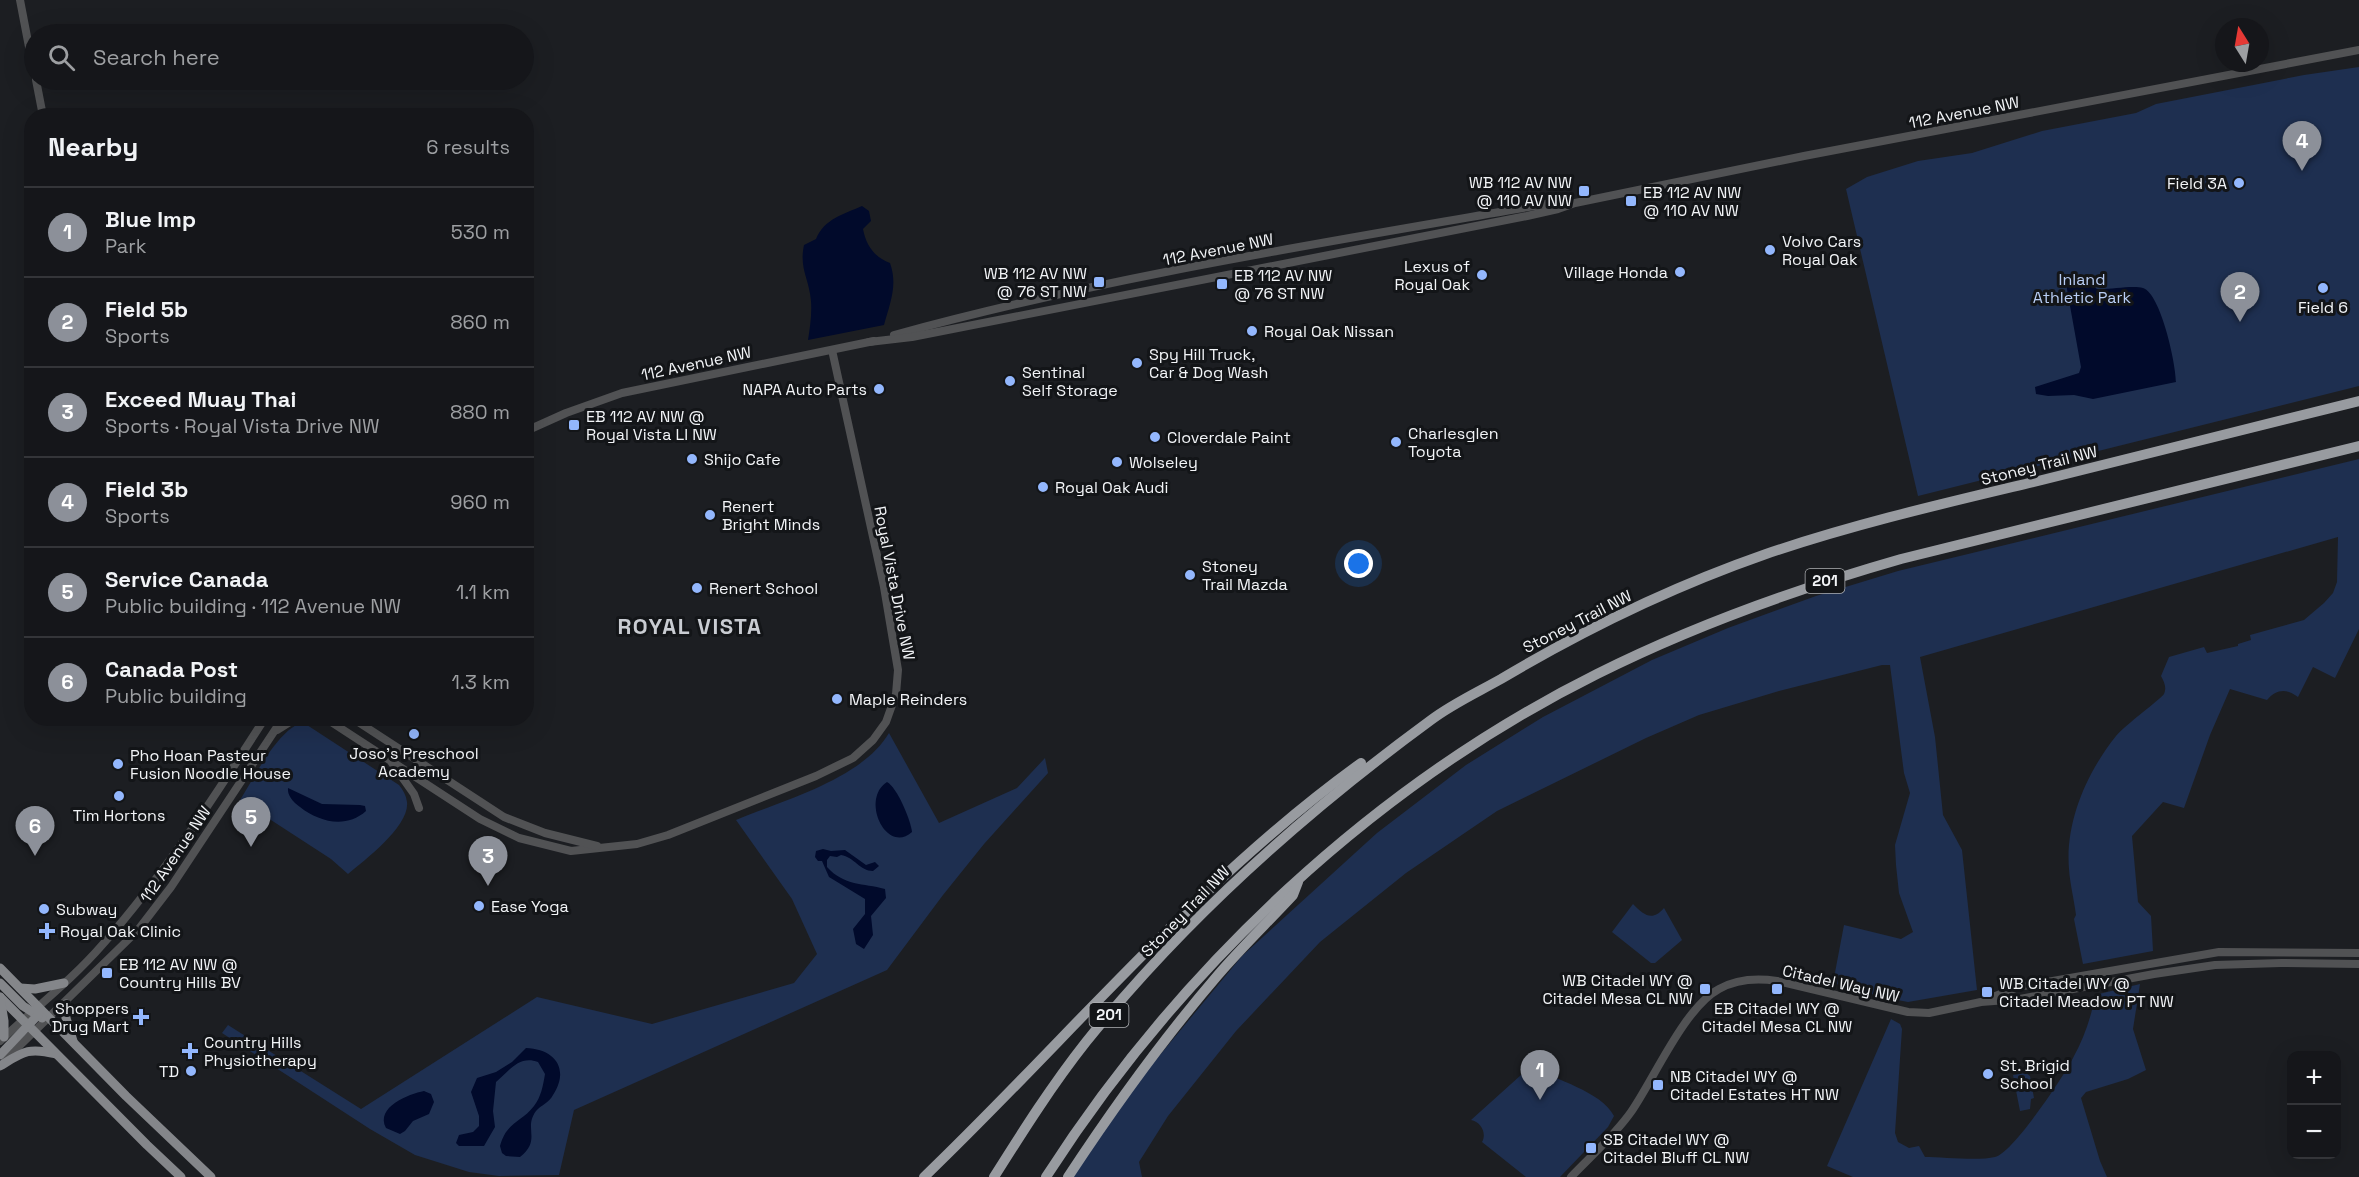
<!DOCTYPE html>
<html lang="en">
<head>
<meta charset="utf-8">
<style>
	body { margin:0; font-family:"Space Grotesk",sans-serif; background:#1e1f23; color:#f1f3f6 }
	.controls { position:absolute; right:18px; bottom:18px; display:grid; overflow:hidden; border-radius:12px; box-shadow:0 6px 24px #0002 }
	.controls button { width:54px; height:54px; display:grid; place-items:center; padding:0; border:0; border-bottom:2px solid #343539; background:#15161a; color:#f1f3f6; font:30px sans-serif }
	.compass { position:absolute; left:2215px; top:18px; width:54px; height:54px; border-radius:50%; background:#15161a; box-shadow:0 6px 24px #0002; rotate:349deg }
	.you { position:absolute; left:1359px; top:564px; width:21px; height:21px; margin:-15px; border:4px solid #fff; border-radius:50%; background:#1a73e8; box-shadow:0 0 0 9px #1a73e833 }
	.badge { display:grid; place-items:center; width:39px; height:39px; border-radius:50%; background:#8c9099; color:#fff; font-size:20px; font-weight:700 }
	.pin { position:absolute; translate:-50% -50px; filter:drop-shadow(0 2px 3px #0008) }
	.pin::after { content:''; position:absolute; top:32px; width:21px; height:18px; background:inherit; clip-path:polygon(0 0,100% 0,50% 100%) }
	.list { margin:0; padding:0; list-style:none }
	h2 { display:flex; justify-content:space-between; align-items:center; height:78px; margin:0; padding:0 24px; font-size:26px }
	h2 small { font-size:20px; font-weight:400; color:#9d9fa2 }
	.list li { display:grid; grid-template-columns:39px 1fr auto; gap:18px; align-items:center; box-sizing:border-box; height:90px; padding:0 24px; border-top:2px solid #343539 }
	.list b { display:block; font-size:22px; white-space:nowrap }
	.list p { margin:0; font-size:20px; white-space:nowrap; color:#9d9fa2 }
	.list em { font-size:20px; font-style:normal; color:#9d9fa2 }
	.icon { flex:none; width:33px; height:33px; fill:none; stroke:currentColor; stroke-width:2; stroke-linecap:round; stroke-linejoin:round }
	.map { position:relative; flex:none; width:2359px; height:1177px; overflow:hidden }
	.search { position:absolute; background:#15161a; box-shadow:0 6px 24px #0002; left:24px; top:24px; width:510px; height:66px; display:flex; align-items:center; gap:15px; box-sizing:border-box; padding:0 21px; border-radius:33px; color:#9d9fa2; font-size:22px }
	.panel { position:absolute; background:#15161a; box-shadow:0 6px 24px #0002; left:24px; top:108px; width:510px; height:618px; border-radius:24px }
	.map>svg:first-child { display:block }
	.green { fill:#1e2f50 }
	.water { fill:#010a2b }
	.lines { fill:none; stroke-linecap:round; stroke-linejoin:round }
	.minor { stroke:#515254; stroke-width:8 }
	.major { stroke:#84868a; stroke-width:9 }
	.highway { stroke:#989ba0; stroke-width:10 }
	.poi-dot { fill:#93b7fd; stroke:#131518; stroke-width:2 }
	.labels { text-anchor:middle; stroke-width:6; stroke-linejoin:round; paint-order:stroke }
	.shield { fill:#131518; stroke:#afb1b4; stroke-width:1.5 }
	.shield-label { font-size:15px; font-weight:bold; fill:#f2f4f7 }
	.street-label { font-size:16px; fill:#f2f4f7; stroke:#131518 }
	.poi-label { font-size:16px; fill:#f2f4f7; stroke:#131518; text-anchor:start }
	.park-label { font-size:16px; fill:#b8cdf4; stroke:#131518 }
	.district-label { font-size:22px; font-weight:bold; letter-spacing:1.5px; fill:#c9ccd2; stroke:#131518 }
</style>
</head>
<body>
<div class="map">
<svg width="2359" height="1177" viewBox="0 0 2359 1177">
	<rect width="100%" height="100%" fill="#1c1e22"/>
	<!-- green -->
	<g class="green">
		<polygon points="2359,67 2359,386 1918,496 1846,189 1867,177 1918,161 1972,153 2042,131 2136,113 2156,104 2304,75"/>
		<path d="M2359 459V629L2335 678 2313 667 2298 697C2287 688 2276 689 2267 700L2230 689 2210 735 2184 808 2163 802 2132 836 2138 902 2151 916 2153 951 2083 964 2074 919 2076 915C2074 899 2070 884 2069 869 2065 822 2087 772 2116 736 2124 726 2162 698 2164 694 2167 687 2164 682 2161 676L2169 657 2204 647 2207 653 2238 646V644L2251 640 2250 635 2304 620 2324 603 2333 593 2337 582 2338 537 1920 657 1935 737 1943 815 1962 850 1977 990 1908 1002 1882 997 1833 983 1844 925 1901 939 1913 932 1899 893 1896 865 1895 845 1910 793 1904 773 1890 665H1882L1779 691 1699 715 1646 738 1497 811 1406 873 1320 942 1236 1031 1168 1116 1139 1162 1142 1177H1072L1135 1085 1242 956 1377 833 1466 765 1543 717 1652 660 1728 628 1816 596 1898 571Z"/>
		<path d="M301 723 307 725 399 785C403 790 406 795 407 802 410 826 365 860 348 874L331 859 240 800C254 778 277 731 301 723Z"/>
		<path d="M889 733 939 823 1017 788 1045 758 1048 773 984 844 943 895 887 970 574 1110 559 1175 499 1176 469 1172 415 1155 370 1129 222 1033 228 1025 361 1109 537 997 652 1024 794 983 817 954 792 899 736 820C784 800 862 779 889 733Z"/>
		<path d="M1633 904C1644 915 1652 922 1664 908L1682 940 1655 963H1651L1612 932Z"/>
		<path d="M2140 984 2133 1029 2146 1070 2128 1079 2086 1092 2081 1098 2100 1161 2107 1177H1853L1827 1166 1891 1019 1900 1024 1902 1029 1895 1133 1898 1142 1909 1148 1919 1146 1925 1157C1942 1157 1979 1161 1995 1157 2012 1154 2065 1075 2074 1056 2084 1038 2092 1015 2095 995Z"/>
		<path d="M1531 1066C1555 1080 1601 1091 1614 1116L1608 1127 1560 1177H1526L1482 1142C1487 1133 1481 1122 1471 1120Z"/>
		<polygon points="2026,1073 2030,1076 2034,1098 2031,1099 2030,1109 2020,1111 2013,1075"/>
	</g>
	<!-- water -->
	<g class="water">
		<path d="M862 206 869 211 871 221 863 229C866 245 874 257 890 263 898 285 890 303 884 325L808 340C810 327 812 314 811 301 809 278 799 269 804 245L816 239C824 219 844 214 862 206Z"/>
		<path d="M2071 274 2080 277 2097 289C2109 290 2132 285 2143 288 2161 294 2176 364 2176 382L2093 399 2074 395 2048 396 2036 394 2035 387 2079 373 2081 367 2065 278 2066 275Z"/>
		<path d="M887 782C897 787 911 821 912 832 886 855 860 799 887 782Z"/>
		<path d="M288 788 322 804 360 805 365 806 366 811C346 829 319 822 300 807 293 802 287 795 288 788Z"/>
		<path d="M823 849 831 851 845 850 866 865 875 862 879 866 873 871C860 871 854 857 841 855L837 857 830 856 827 860V867C844 886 863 883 885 889L886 898 871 916 873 935 864 949 856 944 853 929 865 914V899L829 877 822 861H818L815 857 816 851Z"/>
		<path d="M526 1048C555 1049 570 1069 553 1095 549 1103 541 1105 536 1111 523 1129 542 1139 520 1157L506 1156 502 1153 500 1146C507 1121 521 1123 534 1106 541 1097 543 1086 545 1074L538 1062C519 1055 509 1071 496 1082L493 1111 495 1127 484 1146H459L456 1143 459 1135 473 1132 479 1126V1116L471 1092 477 1078 496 1072 512 1062Z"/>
		<path d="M424 1091 431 1094 434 1102 429 1114 413 1121 405 1131 400 1134 386 1128C375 1107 409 1094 424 1091Z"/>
	</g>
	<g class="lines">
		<!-- minor -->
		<g class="minor">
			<polyline points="20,0 34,73"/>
			<polyline points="36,80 43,116"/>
			<path d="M894 335C1112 275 1336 241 1557 202L1571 203"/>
			<polyline points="869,342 912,337 1527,216 1558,209 1575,203 1804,156 2359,50"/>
			<polyline points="526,431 566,413 622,393 874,341"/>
			<polyline points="325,718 480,819 519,838 571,851 637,844 668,835 816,776 853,758 873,740 886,722 896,694 898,670 884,587 832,350"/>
			<polyline points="352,718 504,817 545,833 597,846"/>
			<polyline points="277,730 296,718"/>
			<polyline points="392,763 414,794 419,808"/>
			<polyline points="1988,999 2018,987 2219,952 2359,953"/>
			<path d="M0 1041C34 1009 72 980 103 944 164 875 215 796 265 718"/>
			<polyline points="5,1060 138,930 171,887 283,718"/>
			<path d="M1571 1177C1591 1156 1614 1136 1631 1112 1654 1079 1684 1008 1719 989 1737 979 1757 978 1777 981L1908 1012 1929 1013 1981 1002 2020 999 2154 974 2215 965 2281 963 2359 964"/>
		</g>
		<!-- major -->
		<g class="major">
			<polyline points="0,968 126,1096 211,1177"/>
			<polyline points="0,983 23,1006 42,1018"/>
			<polyline points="20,988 35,989 64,983"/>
			<polyline points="0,997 147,1145 181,1177"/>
			<polyline points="0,997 4,1021 4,1037"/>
			<polyline points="66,1004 66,1018 73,1041"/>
			<polyline points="0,1055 38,1015 38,1007"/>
			<path d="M0 1066C23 1052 28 1047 56 1054"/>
		</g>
		<!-- highway -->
		<g class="highway">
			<path d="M924 1177C1069 1038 1197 881 1361 763"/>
			<path d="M994 1177C1023 1131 1052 1085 1086 1042 1185 919 1304 813 1431 720 1452 704 1478 692 1501 679 1585 629 1674 586 1766 554 1857 523 1950 502 2042 480 2148 454 2253 427 2359 401"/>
			<path d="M1046 1177C1180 968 1374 785 1597 674 1695 625 1796 589 1901 559L2359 446"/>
			<path d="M1068 1177C1114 1107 1163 1039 1218 975 1241 948 1268 922 1293 895L1298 882"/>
		</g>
	</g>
	<!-- markers -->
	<g class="poi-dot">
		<circle cx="2239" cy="183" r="6"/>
		<rect x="1578" y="185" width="12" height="12" rx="3"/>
		<rect x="1625" y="195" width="12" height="12" rx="3"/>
		<circle cx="1770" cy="250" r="6"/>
		<circle cx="1680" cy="272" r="6"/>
		<circle cx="1482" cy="275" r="6"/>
		<rect x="1093" y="276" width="12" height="12" rx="3"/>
		<rect x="1216" y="278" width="12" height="12" rx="3"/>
		<circle cx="2323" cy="288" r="6"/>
		<circle cx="1252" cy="331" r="6"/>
		<circle cx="1137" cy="363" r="6"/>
		<circle cx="1010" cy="381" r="6"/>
		<circle cx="879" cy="389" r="6"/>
		<rect x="568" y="419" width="12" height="12" rx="3"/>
		<circle cx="1155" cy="437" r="6"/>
		<circle cx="1396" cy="442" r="6"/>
		<circle cx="692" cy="459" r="6"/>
		<circle cx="1117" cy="462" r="6"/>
		<circle cx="1043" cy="487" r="6"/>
		<circle cx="710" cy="515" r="6"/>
		<circle cx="1190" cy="575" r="6"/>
		<circle cx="697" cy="588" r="6"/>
		<circle cx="837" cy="699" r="6"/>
		<circle cx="414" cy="734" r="6"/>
		<circle cx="118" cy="764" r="6"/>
		<circle cx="119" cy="796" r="6"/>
		<circle cx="479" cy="906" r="6"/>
		<circle cx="44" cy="909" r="6"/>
		<path d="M44 922h6v6h6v6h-6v6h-6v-6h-6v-6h6z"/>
		<rect x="101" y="967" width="12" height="12" rx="3"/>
		<rect x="1699" y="983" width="12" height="12" rx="3"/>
		<rect x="1771" y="983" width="12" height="12" rx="3"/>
		<rect x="1981" y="986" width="12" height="12" rx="3"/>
		<path d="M138 1008h6v6h6v6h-6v6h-6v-6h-6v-6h6z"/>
		<path d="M187 1042h6v6h6v6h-6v6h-6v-6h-6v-6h6z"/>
		<circle cx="191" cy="1071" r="6"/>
		<circle cx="1988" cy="1074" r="6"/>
		<rect x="1652" y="1079" width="12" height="12" rx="3"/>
		<rect x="1585" y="1142" width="12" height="12" rx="3"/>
	</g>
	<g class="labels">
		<!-- shield labels -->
		<g class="shield">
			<rect x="1805.5" y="569" width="39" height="24" rx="4.5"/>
			<rect x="1089.5" y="1003" width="39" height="24" rx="4.5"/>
		</g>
		<g class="shield-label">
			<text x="1825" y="586">201</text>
			<text x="1109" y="1020">201</text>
		</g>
		<!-- street labels -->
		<g class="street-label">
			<text transform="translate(1964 112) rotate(-11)" y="6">112 Avenue NW</text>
			<text transform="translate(1218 249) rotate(-11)" y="6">112 Avenue NW</text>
			<text transform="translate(696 363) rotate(-12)" y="6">112 Avenue NW</text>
			<text transform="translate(2039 465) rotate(-14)" y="6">Stoney Trail NW</text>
			<text transform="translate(895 583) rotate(79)" y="6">Royal Vista Drive NW</text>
			<text transform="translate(1577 621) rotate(-27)" y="6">Stoney Trail NW</text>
			<text transform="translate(175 854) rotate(-56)" y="6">112 Avenue NW</text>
			<text transform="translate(1185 911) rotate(-46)" y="6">Stoney Trail NW</text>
			<text transform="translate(1841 983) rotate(13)" y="6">Citadel Way NW</text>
		</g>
		<!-- poi labels -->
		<g class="poi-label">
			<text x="1572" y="188" text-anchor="end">WB 112 AV NW<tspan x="1572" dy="18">@ 110 AV NW</tspan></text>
			<text x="2227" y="189" text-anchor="end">Field 3A</text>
			<text x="1643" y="198">EB 112 AV NW<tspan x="1643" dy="18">@ 110 AV NW</tspan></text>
			<text x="1782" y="247">Volvo Cars<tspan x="1782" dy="18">Royal Oak</tspan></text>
			<text x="1470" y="272" text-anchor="end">Lexus of<tspan x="1470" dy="18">Royal Oak</tspan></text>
			<text x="1668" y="278" text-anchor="end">Village Honda</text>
			<text x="1087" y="279" text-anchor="end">WB 112 AV NW<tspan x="1087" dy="18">@ 76 ST NW</tspan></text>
			<text x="1234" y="281">EB 112 AV NW<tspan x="1234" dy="18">@ 76 ST NW</tspan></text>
			<text x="2323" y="313" text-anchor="middle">Field 6</text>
			<text x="1264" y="337">Royal Oak Nissan</text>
			<text x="1149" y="360">Spy Hill Truck,<tspan x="1149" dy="18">Car &amp; Dog Wash</tspan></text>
			<text x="1022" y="378">Sentinal<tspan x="1022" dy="18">Self Storage</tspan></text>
			<text x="867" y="395" text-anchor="end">NAPA Auto Parts</text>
			<text x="586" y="422">EB 112 AV NW @<tspan x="586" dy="18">Royal Vista LI NW</tspan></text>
			<text x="1408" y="439">Charlesglen<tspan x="1408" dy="18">Toyota</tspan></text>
			<text x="1167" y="443">Cloverdale Paint</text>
			<text x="704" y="465">Shijo Cafe</text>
			<text x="1129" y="468">Wolseley</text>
			<text x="1055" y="493">Royal Oak Audi</text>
			<text x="722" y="512">Renert<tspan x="722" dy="18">Bright Minds</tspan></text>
			<text x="1202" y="572">Stoney<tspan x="1202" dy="18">Trail Mazda</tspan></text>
			<text x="709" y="594">Renert School</text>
			<text x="849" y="705">Maple Reinders</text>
			<text x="414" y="759" text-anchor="middle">Joso's Preschool<tspan x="414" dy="18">Academy</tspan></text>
			<text x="130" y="761">Pho Hoan Pasteur<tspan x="130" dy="18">Fusion Noodle House</tspan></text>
			<text x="119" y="821" text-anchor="middle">Tim Hortons</text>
			<text x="491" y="912">Ease Yoga</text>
			<text x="56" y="915">Subway</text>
			<text x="60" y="937">Royal Oak Clinic</text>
			<text x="119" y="970">EB 112 AV NW @<tspan x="119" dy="18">Country Hills BV</tspan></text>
			<text x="1693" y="986" text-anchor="end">WB Citadel WY @<tspan x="1693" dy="18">Citadel Mesa CL NW</tspan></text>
			<text x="1999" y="989">WB Citadel WY @<tspan x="1999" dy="18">Citadel Meadow PT NW</tspan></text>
			<text x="129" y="1014" text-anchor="end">Shoppers<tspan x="129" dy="18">Drug Mart</tspan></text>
			<text x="1777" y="1014" text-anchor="middle">EB Citadel WY @<tspan x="1777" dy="18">Citadel Mesa CL NW</tspan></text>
			<text x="204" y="1048">Country Hills<tspan x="204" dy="18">Physiotherapy</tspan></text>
			<text x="2000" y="1071">St. Brigid<tspan x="2000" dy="18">School</tspan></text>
			<text x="179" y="1077" text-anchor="end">TD</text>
			<text x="1670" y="1082">NB Citadel WY @<tspan x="1670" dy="18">Citadel Estates HT NW</tspan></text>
			<text x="1603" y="1145">SB Citadel WY @<tspan x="1603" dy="18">Citadel Bluff CL NW</tspan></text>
		</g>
		<!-- park labels -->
		<g class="park-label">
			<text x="2082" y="285">Inland<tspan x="2082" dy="18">Athletic Park</tspan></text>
		</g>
		<!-- district labels -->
		<g class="district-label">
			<text x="690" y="634">ROYAL VISTA</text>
		</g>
	</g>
</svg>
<div class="controls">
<button>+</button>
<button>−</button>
</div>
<svg class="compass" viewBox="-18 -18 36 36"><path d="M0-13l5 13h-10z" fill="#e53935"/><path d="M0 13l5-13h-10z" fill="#9d9fa2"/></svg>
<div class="you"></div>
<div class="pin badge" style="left:1540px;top:1100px">1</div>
<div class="pin badge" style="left:2240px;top:322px">2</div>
<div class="pin badge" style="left:488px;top:886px">3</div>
<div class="pin badge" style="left:2302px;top:171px">4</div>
<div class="pin badge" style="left:251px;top:847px">5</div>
<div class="pin badge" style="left:35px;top:856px">6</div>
<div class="search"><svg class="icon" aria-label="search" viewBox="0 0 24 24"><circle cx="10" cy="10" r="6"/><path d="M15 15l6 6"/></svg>Search here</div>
<section class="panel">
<h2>Nearby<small>6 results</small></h2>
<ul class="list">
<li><span class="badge">1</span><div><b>Blue Imp</b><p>Park</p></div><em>530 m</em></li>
<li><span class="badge">2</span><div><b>Field 5b</b><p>Sports</p></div><em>860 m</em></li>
<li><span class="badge">3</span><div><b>Exceed Muay Thai</b><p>Sports · Royal Vista Drive NW</p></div><em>880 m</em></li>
<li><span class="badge">4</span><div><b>Field 3b</b><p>Sports</p></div><em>960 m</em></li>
<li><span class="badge">5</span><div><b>Service Canada</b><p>Public building · 112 Avenue NW</p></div><em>1.1 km</em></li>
<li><span class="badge">6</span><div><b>Canada Post</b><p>Public building</p></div><em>1.3 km</em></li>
</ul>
</section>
</div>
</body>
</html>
